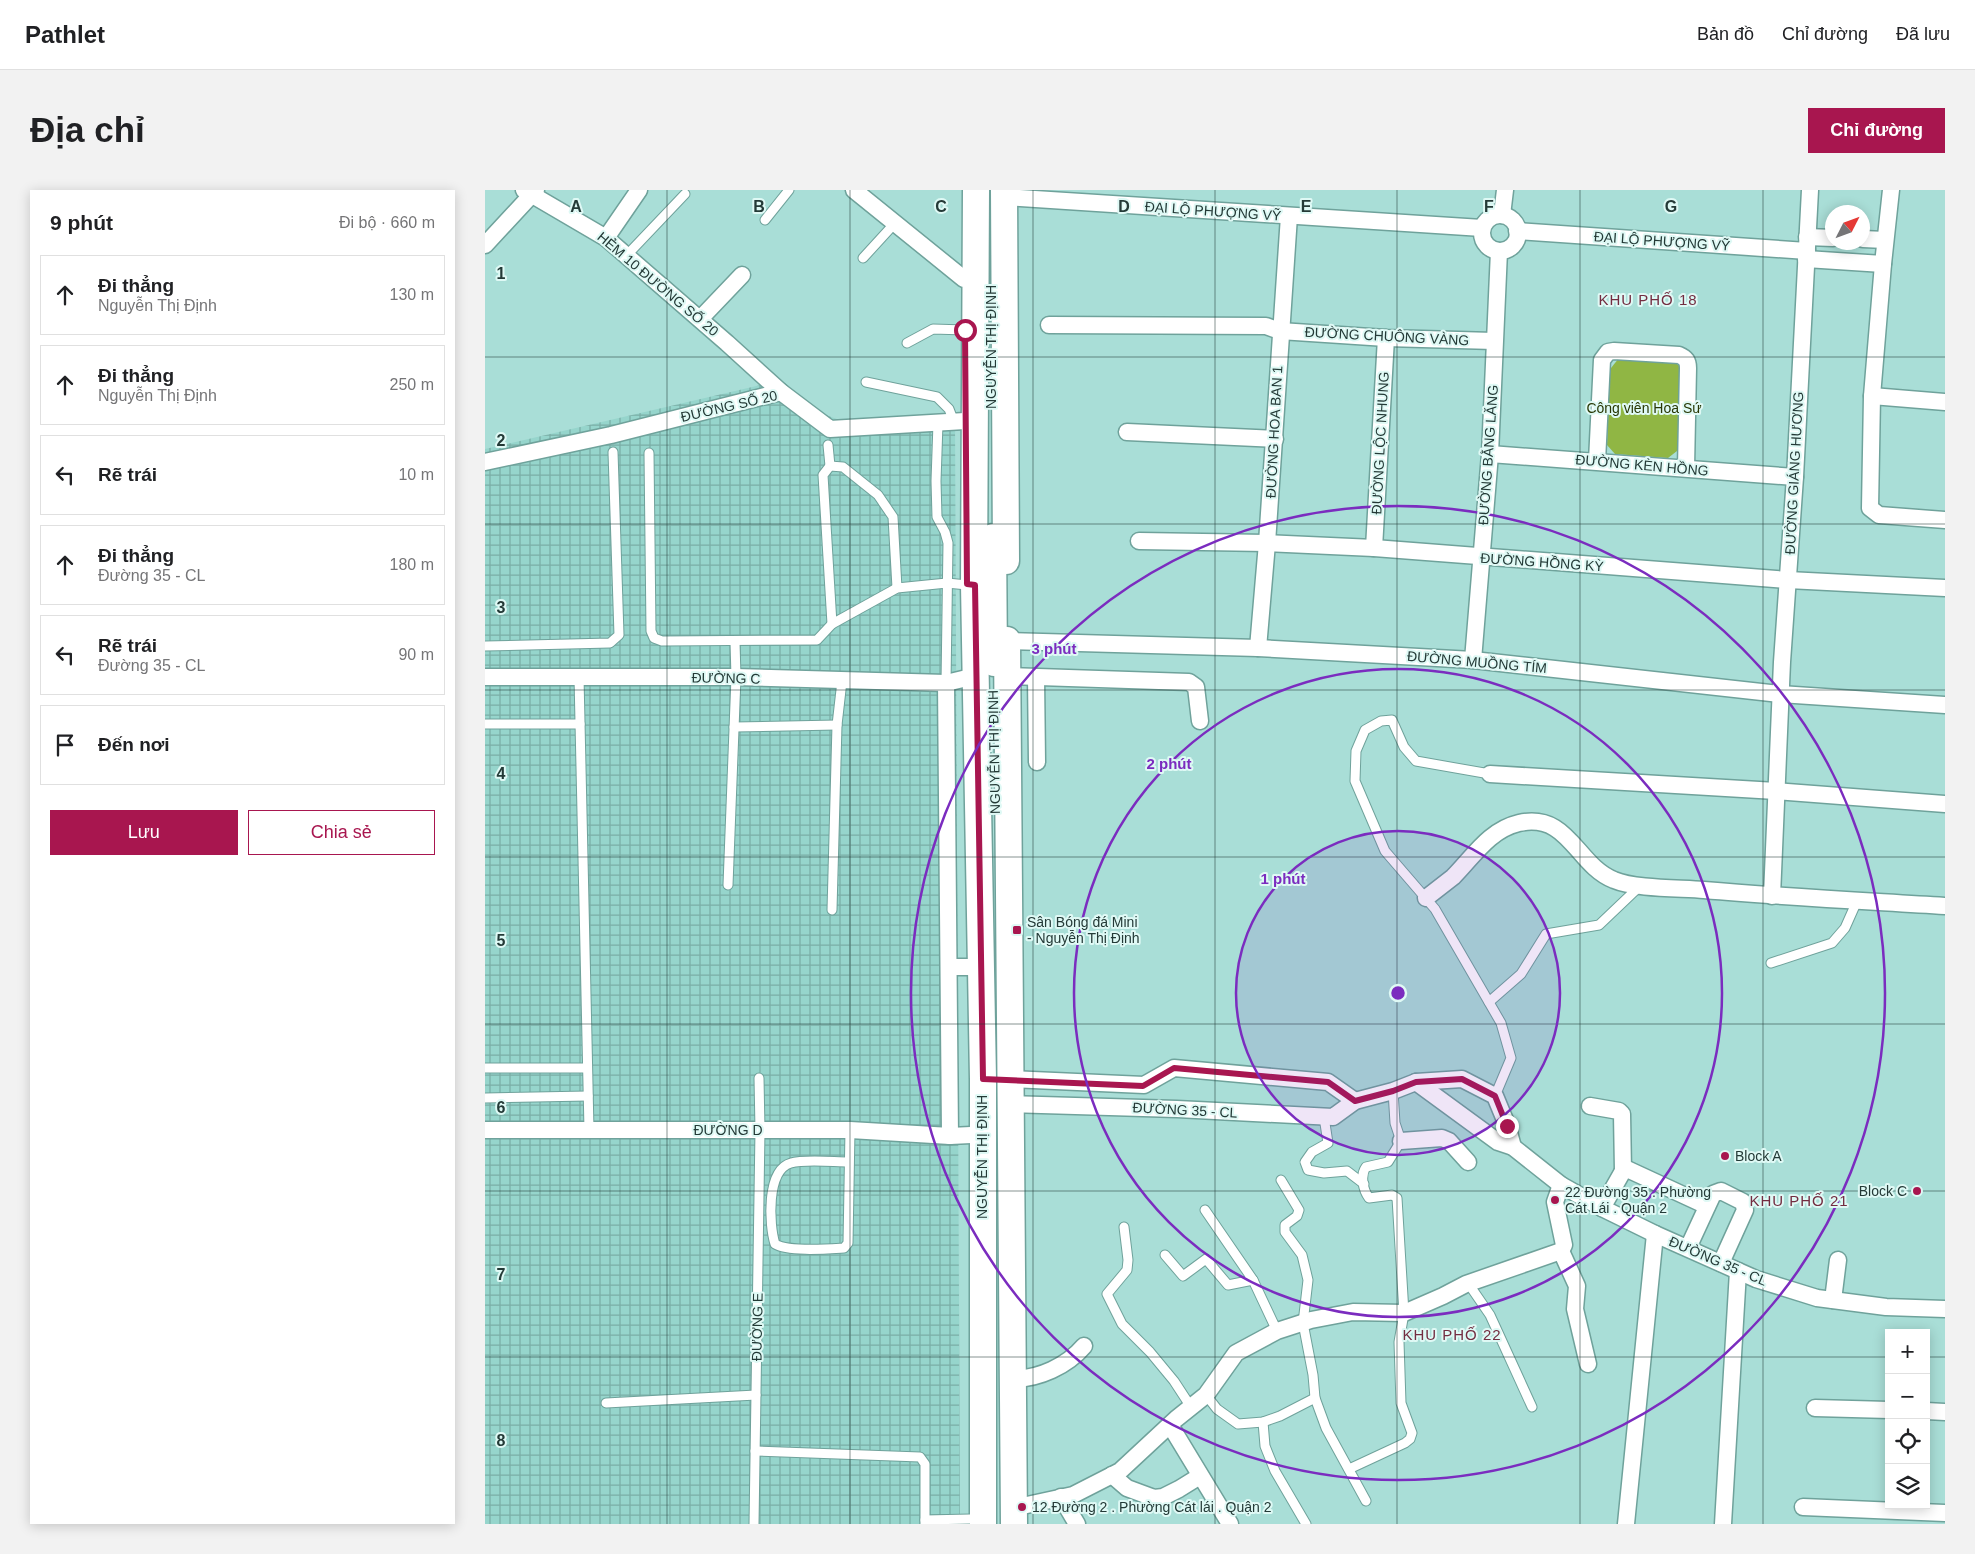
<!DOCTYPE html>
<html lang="vi">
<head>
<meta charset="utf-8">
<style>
	body { margin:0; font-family:Arial,sans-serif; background:#f2f2f2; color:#202124 }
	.controls { position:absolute; right:15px; bottom:15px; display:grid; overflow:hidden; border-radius:0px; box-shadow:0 2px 12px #0003 }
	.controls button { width:45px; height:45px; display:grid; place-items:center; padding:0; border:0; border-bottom:1px solid #e0e0e0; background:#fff; color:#202124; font:25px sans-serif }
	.compass { position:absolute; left:1340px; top:15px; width:45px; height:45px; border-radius:50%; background:#fff; box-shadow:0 2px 12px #0003; rotate:48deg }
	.stop { position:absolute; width:15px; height:15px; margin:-11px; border:4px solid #a8164f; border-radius:50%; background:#fff }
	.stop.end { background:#a8164f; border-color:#fff; box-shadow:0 1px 5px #0008 }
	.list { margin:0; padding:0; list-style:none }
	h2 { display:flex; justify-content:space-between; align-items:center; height:65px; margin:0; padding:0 20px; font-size:21px }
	h2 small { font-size:16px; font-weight:400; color:#757577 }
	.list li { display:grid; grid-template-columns:32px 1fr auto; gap:15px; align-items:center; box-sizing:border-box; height:80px; margin:0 10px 10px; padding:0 10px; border:1px solid #e0e0e0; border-radius:0px }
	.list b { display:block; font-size:19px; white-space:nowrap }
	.list p { margin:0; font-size:16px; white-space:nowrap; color:#757577 }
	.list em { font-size:16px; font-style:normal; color:#757577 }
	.actions { display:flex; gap:10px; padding:15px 20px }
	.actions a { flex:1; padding:11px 0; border:1px solid #a8164f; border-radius:0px; text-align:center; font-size:18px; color:#a8164f }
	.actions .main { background:#a8164f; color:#fff }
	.icon { flex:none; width:28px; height:28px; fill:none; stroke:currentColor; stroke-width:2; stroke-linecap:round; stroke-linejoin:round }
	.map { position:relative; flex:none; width:1460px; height:1334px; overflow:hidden; border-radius:0px }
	header { display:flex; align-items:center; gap:30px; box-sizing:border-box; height:70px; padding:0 25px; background:#fff; border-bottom:1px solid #e0e0e0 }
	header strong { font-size:24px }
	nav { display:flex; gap:28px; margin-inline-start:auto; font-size:18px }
	.intro { display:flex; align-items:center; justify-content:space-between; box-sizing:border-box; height:120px; padding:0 30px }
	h1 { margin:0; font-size:35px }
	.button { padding:12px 22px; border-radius:0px; background:#a8164f; color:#fff; font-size:18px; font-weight:700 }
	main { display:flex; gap:30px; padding:0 30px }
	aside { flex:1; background:#fff; border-radius:0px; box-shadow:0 2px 12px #0003 }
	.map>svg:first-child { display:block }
	.industrial { fill:url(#industrial-grid) }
	.park { fill:#90b644 }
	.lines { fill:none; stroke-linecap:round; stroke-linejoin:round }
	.lane-casing { stroke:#6fa29b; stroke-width:11 }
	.street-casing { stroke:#6fa29b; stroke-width:19 }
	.primary-casing { stroke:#6fa29b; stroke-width:29 }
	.lane { stroke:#fff; stroke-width:9 }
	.street { stroke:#fff; stroke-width:16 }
	.primary { stroke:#fff; stroke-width:26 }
	.route { stroke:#a8164f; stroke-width:6 }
	.grid { fill:none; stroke:#243a37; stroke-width:1; stroke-opacity:0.55 }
	.ring { fill:none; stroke:#7b2cbf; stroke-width:2.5 }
	.poi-dot { fill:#a8164f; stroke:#dff9f5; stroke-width:2 }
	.labels { text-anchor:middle; stroke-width:4; stroke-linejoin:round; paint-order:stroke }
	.street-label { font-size:14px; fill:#243a37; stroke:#dff9f5 }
	.park-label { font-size:14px; fill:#293805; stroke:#dff9f5 }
	.poi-label { font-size:14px; fill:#243a37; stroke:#dff9f5; text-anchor:start }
	.neighbourhood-label { font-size:15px; letter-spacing:1px; fill:#732d41; stroke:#dff9f5 }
	.grid-label { font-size:16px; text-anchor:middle; font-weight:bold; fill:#243a37; stroke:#dff9f5; stroke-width:4; stroke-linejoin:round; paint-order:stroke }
	.centre { fill:#7b2cbf; stroke:#dff9f5; stroke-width:2.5 }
	.ring-label { font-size:15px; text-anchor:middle; font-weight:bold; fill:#7b2cbf; stroke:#dff9f5; stroke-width:4; stroke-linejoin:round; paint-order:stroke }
</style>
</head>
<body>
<header>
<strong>Pathlet</strong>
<nav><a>Bản đồ</a><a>Chỉ đường</a><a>Đã lưu</a></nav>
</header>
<div class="intro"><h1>Địa chỉ</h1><a class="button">Chỉ đường</a></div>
<main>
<aside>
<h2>9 phút<small>Đi bộ · 660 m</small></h2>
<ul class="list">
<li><svg class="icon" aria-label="ahead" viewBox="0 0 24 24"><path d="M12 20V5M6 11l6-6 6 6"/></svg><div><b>Đi thẳng</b><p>Nguyễn Thị Định</p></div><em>130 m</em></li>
<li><svg class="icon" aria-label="ahead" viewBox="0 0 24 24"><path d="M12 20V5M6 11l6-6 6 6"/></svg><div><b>Đi thẳng</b><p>Nguyễn Thị Định</p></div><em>250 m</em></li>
<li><svg class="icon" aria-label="left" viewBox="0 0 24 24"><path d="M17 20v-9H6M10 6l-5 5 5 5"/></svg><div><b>Rẽ trái</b></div><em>10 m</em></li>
<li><svg class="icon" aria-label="ahead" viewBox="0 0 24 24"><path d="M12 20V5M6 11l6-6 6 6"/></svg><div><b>Đi thẳng</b><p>Đường 35 - CL</p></div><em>180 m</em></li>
<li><svg class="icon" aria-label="left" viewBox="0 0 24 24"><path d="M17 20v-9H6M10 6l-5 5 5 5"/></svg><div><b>Rẽ trái</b><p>Đường 35 - CL</p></div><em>90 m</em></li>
<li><svg class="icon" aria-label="arrive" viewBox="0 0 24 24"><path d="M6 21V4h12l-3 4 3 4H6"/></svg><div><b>Đến nơi</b></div></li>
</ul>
<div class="actions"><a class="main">Lưu</a><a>Chia sẻ</a></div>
</aside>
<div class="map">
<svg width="1460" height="1334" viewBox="0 0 1460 1334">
	<defs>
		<pattern id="industrial-grid" width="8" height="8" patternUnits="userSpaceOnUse" patternTransform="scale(1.25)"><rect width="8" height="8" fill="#96d5cc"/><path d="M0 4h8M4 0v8" fill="none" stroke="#7aaea6"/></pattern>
	</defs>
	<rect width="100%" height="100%" fill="#a9ded7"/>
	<!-- industrial -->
	<polygon class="industrial" points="293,191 335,223 352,229 470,227 475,1334 0,1334 0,259"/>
	<!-- park -->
	<polygon class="park" points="1134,168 1189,172 1196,177 1195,257 1192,261 1183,268 1130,264 1122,255 1125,184 1126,178"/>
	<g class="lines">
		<defs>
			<g id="lane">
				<polyline points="280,30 304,0"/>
				<polyline points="141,66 200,4"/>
				<polyline points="378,68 410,33"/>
				<polyline points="422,153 448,139 480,140"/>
				<polyline points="381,192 452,207 464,219 469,232"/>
				<polyline points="453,233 451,291 452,327 460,342 463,353 461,493"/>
				<polyline points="343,255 345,276"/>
				<polyline points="164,263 166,441 169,448 177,451 332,450 347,434 412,398 462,393 482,395"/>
				<polyline points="347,434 338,285 345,276 358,277 393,305 408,327 412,398"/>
				<polyline points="0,456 125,453 134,445 128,262"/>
				<polyline points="94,487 104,940"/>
				<polyline points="0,534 95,534"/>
				<polyline points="249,537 352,535"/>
				<polyline points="1005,584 931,571 919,557 907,530 896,531 880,540 871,561 870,591 900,661 950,719 1016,833 1026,868 1010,906"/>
				<polyline points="243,695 251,487 250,452"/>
				<polyline points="347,720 352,535 357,491"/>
				<polyline points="1286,773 1347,753 1360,738 1372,711"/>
				<polyline points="1004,812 1036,784 1061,744 1114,735 1156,695"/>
				<polyline points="0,878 102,878"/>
				<polyline points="0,908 103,906"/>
				<polyline points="839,927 843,953 827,962 820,972 823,980 839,983 862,981 879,994"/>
				<path d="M364 972C349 972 319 969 306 973 281 980 284 1035 290 1054 303 1062 342 1059 359 1058L363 1053 365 940"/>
				<polyline points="796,990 814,1020 812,1026 800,1035 800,1042 817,1065 823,1090 818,1133 828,1185 830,1208 841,1238 881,1311"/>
				<polyline points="720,1020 768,1090 792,1141"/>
				<polyline points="639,1037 643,1070 642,1080 622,1104 637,1134 665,1162 689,1191 706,1217"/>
				<polyline points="680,1065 698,1086 721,1069 743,1095 768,1090"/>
				<polyline points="983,1093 1005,1125 1047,1217"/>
				<polyline points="721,1205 732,1219 753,1234 778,1232 795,1226 830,1208"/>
				<polyline points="121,1213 271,1205"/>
				<polyline points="778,1232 780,1256 790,1281 821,1334"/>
				<polyline points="270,1261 435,1267 440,1274 440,1330"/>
				<path d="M864 1279 920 1253 925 1249 927 1243 916 1213 914 1152 919 1123 912 1008 907 1005 884 1008C878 1000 875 985 881 977L903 972 916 951 910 933 908 901"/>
				<polyline points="269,1334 275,940 274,888"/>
				<polyline points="440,1334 440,1330 485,1329"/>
			</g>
			<g id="street">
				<polyline points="39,0 121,48 242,153 296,202 345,239 480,231"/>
				<polyline points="369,0 479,89"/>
				<polyline points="1406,0 1398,74 1387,206 1385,318 1394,325 1460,330"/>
				<polyline points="519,7 997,38"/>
				<polyline points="1017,25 1020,0"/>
				<circle cx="1015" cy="43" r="18"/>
				<polyline points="1032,41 1322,61"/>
				<polyline points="1322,47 1348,48"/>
				<polyline points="121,48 154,0"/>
				<polyline points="1378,49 1400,50"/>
				<polyline points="0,55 51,0"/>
				<polyline points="1321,69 1398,74"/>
				<polyline points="215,129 257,85"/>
				<polyline points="564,135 781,136 795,141 901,148 1009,151"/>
				<polyline points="1387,206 1460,212"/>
				<polyline points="642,242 790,249"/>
				<polyline points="1005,264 1310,287"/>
				<path d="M1112 271 1117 170 1123 162 1129 161 1194 165C1201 168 1203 171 1203 178L1201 278"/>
				<polyline points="0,272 126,245 296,202"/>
				<polyline points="654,351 782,353 889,358 1303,390 1460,398"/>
				<polyline points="889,358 901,148"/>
				<polyline points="522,451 773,458 988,470 1295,504 1460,515"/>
				<polyline points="773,458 782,353 804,26"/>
				<polyline points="988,470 1005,264 1014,61"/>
				<polyline points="522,486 704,492 711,497 715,531"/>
				<polyline points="0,487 251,487 461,493 482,488"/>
				<polyline points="551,487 552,572"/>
				<polyline points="461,493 465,946"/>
				<polyline points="1005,584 1291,601 1460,614"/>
				<polyline points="1287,706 1297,472 1310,287 1325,0"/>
				<path d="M941 708C950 701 959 694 968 687 988 667 1004 640 1034 633 1084 622 1091 675 1129 690 1150 699 1195 698 1219 700 1299 707 1380 711 1460 716"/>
				<polyline points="465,777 484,777"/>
				<polyline points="525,889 659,895 689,878 843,892 870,911"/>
				<polyline points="931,892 1013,952 1028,957 1076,995 1117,1018 1170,1044 1271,1089 1332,1108 1401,1117 1460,1119"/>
				<polyline points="525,914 692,919 848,927 870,911 908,901 931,892 977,889 1010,906 1022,935 1028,957"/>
				<polyline points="1105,916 1134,921 1137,924 1138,981"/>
				<polyline points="0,940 365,940 465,946 486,945"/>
				<polyline points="916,951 957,948 964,951 983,972"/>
				<polyline points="1117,1018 1138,981 1142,979 1222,1016"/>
				<polyline points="1203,1058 1228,1004 1236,1001 1258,1012 1260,1020 1236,1073"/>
				<polyline points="1076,1061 1092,1096 1090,1119 1103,1174"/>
				<polyline points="1348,1110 1353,1070"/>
				<path d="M527 1189C554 1189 582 1176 599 1156"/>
				<polyline points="1330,1218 1404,1220"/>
				<polyline points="1441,1221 1460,1222"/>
				<polyline points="685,1235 745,1334"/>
				<polyline points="627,1285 642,1298 669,1308 678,1307 694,1299 715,1286"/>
				<polyline points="576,1307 592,1334"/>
				<polyline points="1318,1317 1460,1323"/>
				<polyline points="528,1318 588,1305 635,1281 691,1229 721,1205 751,1163 792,1141 826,1130 868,1122 919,1123 958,1106 981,1094 1076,1061 1079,1055 1070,1012 1076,995"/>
				<polyline points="1141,1334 1170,1044"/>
				<polyline points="1238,1334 1253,1081"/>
			</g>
			<g id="primary">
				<polyline points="491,0 489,395 498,889 498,1334"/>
				<polyline points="519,0 521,371"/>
				<polyline points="508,347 509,473"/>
				<polyline points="522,450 529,1334"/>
			</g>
		</defs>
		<!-- lane casing -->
		<use href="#lane" class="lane-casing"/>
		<!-- street casing -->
		<use href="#street" class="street-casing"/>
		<!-- primary casing -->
		<use href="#primary" class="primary-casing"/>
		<!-- lane -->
		<use href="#lane" class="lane"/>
		<!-- street -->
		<use href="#street" class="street"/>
		<!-- primary -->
		<use href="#primary" class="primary"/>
	</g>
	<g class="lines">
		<!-- route -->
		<polyline class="route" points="480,140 482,394 490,395 498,889 658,896 689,878 843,892 870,911 908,901 931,892 977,889 1010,906 1022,936"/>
	</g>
	<!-- grid -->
	<path class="grid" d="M182 0V1334M365 0V1334M548 0V1334M730 0V1334M912 0V1334M1095 0V1334M1278 0V1334M0 167H1460M0 334H1460M0 500H1460M0 667H1460M0 834H1460M0 1001H1460M0 1167H1404M1441 1167H1460"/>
	<!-- distance rings -->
	<circle cx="913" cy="803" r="162" fill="#7b2cbf" fill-opacity=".12"/>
	<g class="ring">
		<circle cx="913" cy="803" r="162"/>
		<circle cx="913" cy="803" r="324"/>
		<circle cx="913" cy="803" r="487"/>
	</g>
	<!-- markers -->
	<g class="poi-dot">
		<rect x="527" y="735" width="10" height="10" rx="2.5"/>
		<circle cx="1240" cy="966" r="5"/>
		<circle cx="1432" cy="1001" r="5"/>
		<circle cx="1070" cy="1010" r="5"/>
		<circle cx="537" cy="1317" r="5"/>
	</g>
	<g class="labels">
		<!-- street labels -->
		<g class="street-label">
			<text transform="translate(728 21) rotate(4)" y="5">ĐẠI LỘ PHƯỢNG VỸ</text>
			<text transform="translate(1177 51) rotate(4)" y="5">ĐẠI LỘ PHƯỢNG VỸ</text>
			<text transform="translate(173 94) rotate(40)" y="5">HẺM 10 ĐƯỜNG SỐ 20</text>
			<text transform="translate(902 146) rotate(3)" y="5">ĐƯỜNG CHUÔNG VÀNG</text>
			<text transform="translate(506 157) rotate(-90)" y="5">NGUYỄN THỊ ĐỊNH</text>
			<text transform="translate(244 216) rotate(-13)" y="5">ĐƯỜNG SỐ 20</text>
			<text transform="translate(789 242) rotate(-87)" y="5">ĐƯỜNG HOA BAN 1</text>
			<text transform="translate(895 253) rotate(-87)" y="5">ĐƯỜNG LỘC NHUNG</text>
			<text transform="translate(1003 265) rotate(-86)" y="5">ĐƯỜNG BẰNG LĂNG</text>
			<text transform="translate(1157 275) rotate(5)" y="5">ĐƯỜNG KÈN HỒNG</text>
			<text transform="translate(1309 283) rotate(-87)" y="5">ĐƯỜNG GIÁNG HƯƠNG</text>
			<text transform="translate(1057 372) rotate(4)" y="5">ĐƯỜNG HỒNG KỲ</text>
			<text transform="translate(992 472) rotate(5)" y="5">ĐƯỜNG MUỒNG TÍM</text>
			<text transform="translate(241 488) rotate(1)" y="5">ĐƯỜNG C</text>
			<text transform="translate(509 562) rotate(-91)" y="5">NGUYỄN THỊ ĐỊNH</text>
			<text transform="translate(700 920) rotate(3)" y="5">ĐƯỜNG 35 - CL</text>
			<text x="243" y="945">ĐƯỜNG D</text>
			<text transform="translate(497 967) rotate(-90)" y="5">NGUYỄN THỊ ĐỊNH</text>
			<text transform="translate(1233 1071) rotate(23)" y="5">ĐƯỜNG 35 - CL</text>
			<text transform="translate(272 1137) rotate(-89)" y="5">ĐƯỜNG E</text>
		</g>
		<!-- park labels -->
		<g class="park-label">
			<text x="1159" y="223">Công viên Hoa Sứ</text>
		</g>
		<!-- poi labels -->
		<g class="poi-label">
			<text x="542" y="737">Sân Bóng đá Mini<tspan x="542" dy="16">- Nguyễn Thị Định</tspan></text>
			<text x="1250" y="971">Block A</text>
			<text x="1422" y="1006" text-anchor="end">Block C</text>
			<text x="1080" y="1007">22 Đường 35 . Phường<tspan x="1080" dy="16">Cát Lái . Quận 2</tspan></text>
			<text x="547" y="1322">12 Đường 2 . Phường Cát lái . Quận 2</text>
		</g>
		<!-- neighbourhood labels -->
		<g class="neighbourhood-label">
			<text x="1163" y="115">KHU PHỐ 18</text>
			<text x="1314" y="1016">KHU PHỐ 21</text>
			<text x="967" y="1150">KHU PHỐ 22</text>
		</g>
	</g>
	<g class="grid-label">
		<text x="91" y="22">A</text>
		<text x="274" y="22">B</text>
		<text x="456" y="22">C</text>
		<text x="639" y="22">D</text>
		<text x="821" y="22">E</text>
		<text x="1004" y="22">F</text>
		<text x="1186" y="22">G</text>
		<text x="16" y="89">1</text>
		<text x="16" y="256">2</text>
		<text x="16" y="423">3</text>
		<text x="16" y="589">4</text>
		<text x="16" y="756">5</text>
		<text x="16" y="923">6</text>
		<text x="16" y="1090">7</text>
		<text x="16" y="1256">8</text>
	</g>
	<circle cx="913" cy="803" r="8" class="centre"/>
	<g class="ring-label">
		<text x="569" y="464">3 phút</text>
		<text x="684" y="579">2 phút</text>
		<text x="798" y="694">1 phút</text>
	</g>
</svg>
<div class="controls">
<button>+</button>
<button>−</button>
<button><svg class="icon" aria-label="locate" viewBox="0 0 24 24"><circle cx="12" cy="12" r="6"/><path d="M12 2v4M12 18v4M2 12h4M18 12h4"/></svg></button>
<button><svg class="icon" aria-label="layers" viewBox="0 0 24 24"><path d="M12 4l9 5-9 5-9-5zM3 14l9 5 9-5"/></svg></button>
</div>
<svg class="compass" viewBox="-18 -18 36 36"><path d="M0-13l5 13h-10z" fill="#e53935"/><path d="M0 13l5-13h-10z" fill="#757577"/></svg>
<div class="stop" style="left:480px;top:140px"></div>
<div class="stop end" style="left:1022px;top:936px"></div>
</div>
</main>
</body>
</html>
